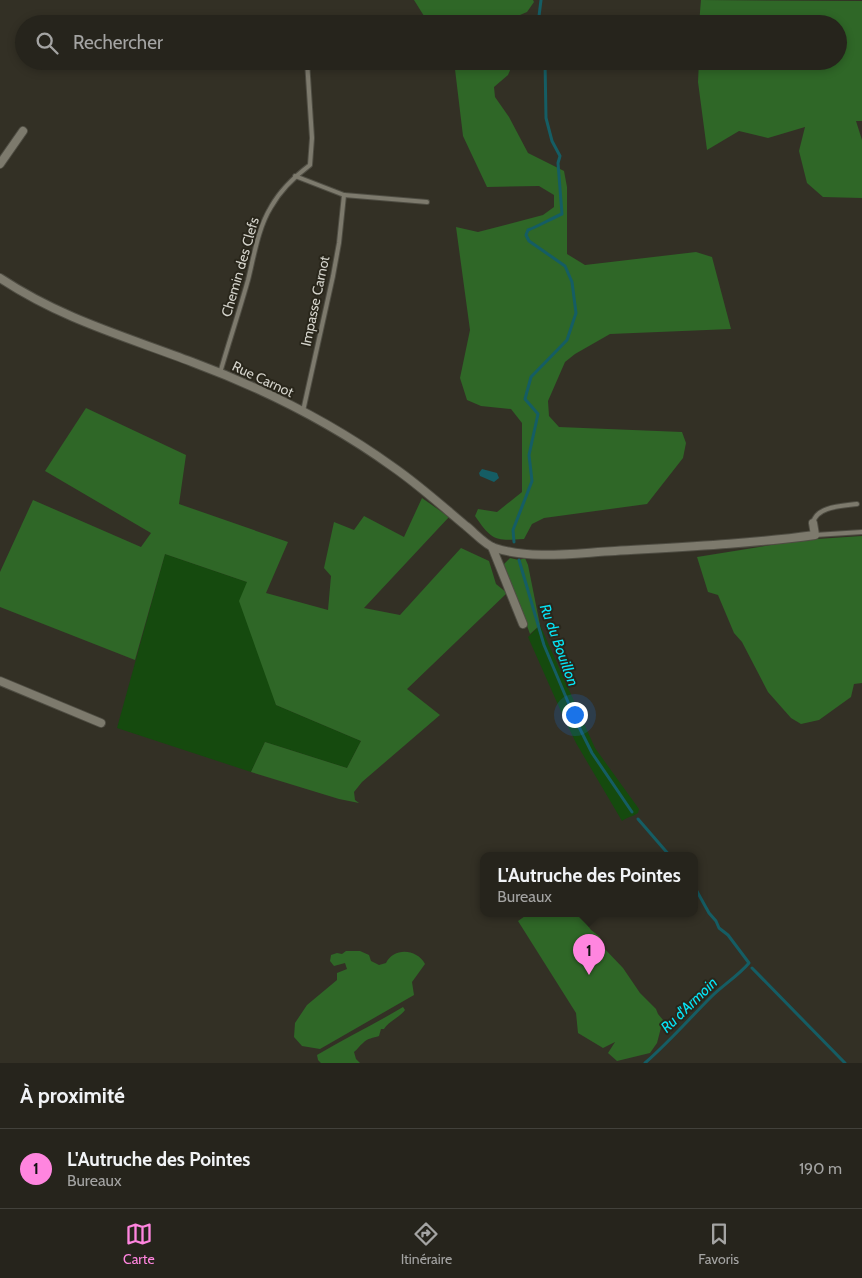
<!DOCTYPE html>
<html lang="fr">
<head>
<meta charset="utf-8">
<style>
	body { margin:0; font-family:Cabin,sans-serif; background:#323029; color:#f1f3f6 }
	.you { position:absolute; left:574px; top:714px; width:18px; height:18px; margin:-12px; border:4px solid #fff; border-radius:50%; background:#1a73e8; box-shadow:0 0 0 8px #1a73e833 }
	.badge { display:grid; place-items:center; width:32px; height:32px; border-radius:50%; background:#ff85df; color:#111; font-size:16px; font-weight:700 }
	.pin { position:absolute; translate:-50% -41px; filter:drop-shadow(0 1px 2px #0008) }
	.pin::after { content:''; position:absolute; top:26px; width:18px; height:15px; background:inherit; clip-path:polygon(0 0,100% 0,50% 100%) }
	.popup { position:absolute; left:480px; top:852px; width:218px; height:65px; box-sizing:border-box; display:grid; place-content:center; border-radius:10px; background:#26241c; filter:drop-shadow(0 1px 4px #0005); font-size:16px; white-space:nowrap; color:#a4a4a3 }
	.popup b { font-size:19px; color:#f1f3f6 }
	.popup::after { content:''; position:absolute; left:50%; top:100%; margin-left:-10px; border:10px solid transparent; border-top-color:#26241c }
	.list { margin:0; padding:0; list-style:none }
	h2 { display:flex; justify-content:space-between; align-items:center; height:65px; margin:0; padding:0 20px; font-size:21px }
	h2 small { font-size:16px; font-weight:400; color:#a4a4a3 }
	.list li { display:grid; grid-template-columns:32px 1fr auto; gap:15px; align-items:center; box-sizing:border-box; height:80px; padding:0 20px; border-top:1px solid #42413b }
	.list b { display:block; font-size:19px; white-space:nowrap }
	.list p { margin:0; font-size:16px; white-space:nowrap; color:#a4a4a3 }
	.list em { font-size:16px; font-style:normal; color:#a4a4a3 }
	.icon { flex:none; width:28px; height:28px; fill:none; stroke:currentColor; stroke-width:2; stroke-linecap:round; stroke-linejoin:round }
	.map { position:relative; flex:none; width:862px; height:1063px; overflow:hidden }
	.search { position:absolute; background:#26241c; box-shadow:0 2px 8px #0003; left:15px; right:15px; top:15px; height:55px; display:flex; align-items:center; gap:12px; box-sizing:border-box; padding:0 18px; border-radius:28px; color:#a4a4a3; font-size:19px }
	.sheet { height:145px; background:#26241c }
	nav { display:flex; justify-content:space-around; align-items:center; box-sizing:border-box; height:70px; border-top:1px solid #42413b; background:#26241c; font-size:14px; color:#a4a4a3 }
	nav a { display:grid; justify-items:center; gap:2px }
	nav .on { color:#ff85df }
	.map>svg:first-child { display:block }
	.green { fill:#154a0e }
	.forest { fill:#2f6727 }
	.water { fill:#155d64 }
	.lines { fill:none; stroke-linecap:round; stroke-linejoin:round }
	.stream { stroke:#155d64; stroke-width:3 }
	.lane-casing { stroke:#4f4d43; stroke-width:6 }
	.street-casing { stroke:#4f4d43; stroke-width:10 }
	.lane { stroke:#7d7a6d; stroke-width:4 }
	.street { stroke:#7d7a6d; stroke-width:8 }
	.labels { text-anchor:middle; stroke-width:4; stroke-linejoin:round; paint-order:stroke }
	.street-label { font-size:14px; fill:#d5d4cc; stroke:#29261b }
	.water-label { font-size:15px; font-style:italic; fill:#06e5f7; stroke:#29261b }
</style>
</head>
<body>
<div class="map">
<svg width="862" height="1063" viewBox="0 0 862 1063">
	<rect width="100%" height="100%" fill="#333025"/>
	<!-- green -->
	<g class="green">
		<polygon points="165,554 247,582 276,705 361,741 347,768 265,742 251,772 117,728"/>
		<path d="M540 625 595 748 639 809 638 813C632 817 627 817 622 821L576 743 563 716 528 637Z"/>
	</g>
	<!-- forest -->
	<g class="forest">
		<polygon points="414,0 533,0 534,2 527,12 513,18 513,24 429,24"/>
		<polygon points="701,0 862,1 862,121 856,121 862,140 862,198 823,197 807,183 799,151 805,127 768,138 739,131 707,150 698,82 699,61 838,61 838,24 699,24"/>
		<path d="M454 61H514L508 75 494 87 495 97 509 117 528 153 564 171 567 187V254L585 265 696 252 712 257 731 329 610 334 575 354 565 362 548 401 549 416 559 427 682 432 686 443 683 458 647 504 544 518 532 524 524 539C496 541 492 541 475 516L478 509 497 512 522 492V423L511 409 481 406 467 400 460 378 470 330 456 227 478 232 543 215 554 207V195L539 186 487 187 463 136Z"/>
		<polygon points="86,408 186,455 179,504 288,542 266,593 328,610 331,576 324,568 334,522 354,530 364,516 404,537 422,498 449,517 364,608 400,615 461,548 489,561 496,584 507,593 407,689 440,715 362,782 354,792 355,800 359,803 339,799 251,772 265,742 347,768 361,741 276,705 239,601 247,582 165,554 135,660 0,607 0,572 33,500 141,547 151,533 45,471"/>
		<polygon points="862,536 862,683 854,684 851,697 819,720 801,724 791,718 768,692 742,642 734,633 718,595 708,592 697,557 802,540"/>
		<polygon points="510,558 519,560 525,558 528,565 540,625 530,634 504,564"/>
		<polygon points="528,914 579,914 591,930 600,937 601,945 623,968 640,993 656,1009 658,1014 663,1020 657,1043 650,1053 617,1061 608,1053 615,1042 603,1048 578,1033 576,1013 518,921"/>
		<path d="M346 951H360L369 955 371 961 379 965 386 963C394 947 417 949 425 964L412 982 414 995 320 1049 302 1046 294 1037 295 1023 307 1005 337 980V973L347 969 345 963 334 966 330 961 331 955 337 953 342 954Z"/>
		<path d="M403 1007 405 1010C400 1017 389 1021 384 1029H381L379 1036C373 1038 368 1038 363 1043 359 1046 358 1049 354 1052L356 1059 360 1063H321L318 1060 317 1055C345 1038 375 1024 403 1007Z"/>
	</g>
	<!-- water -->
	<polygon class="water" points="482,469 497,473 499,478 494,482 480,476 479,473"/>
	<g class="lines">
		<!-- stream -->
		<g class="stream">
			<polyline points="540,24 539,16 541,0"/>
			<path d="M514 542 513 530 532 481 529 455 538 414 525 399 531 377 567 340 576 313 572 282 565 266 529 241 526 235 528 230C541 225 550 219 562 214L558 163 560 156 552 141 546 118 545 61"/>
			<polyline points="519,560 544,645 576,721 592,753 632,812"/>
			<polyline points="638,819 670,856"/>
			<polyline points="752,968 845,1063"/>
			<path d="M645 1063C669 1042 689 1019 711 997 723 985 738 976 749 963L728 935 719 928 716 921 709 913 694 886"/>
		</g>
		<defs>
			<g id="lane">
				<polyline points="295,176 344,195 427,202"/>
				<path d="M220 373C229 342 239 312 248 280 254 256 258 228 271 207 281 189 294 177 310 165L312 138 307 61"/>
				<polyline points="303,411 333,276 339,243 344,195"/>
				<path d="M813 523C816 506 843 506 857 504"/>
				<polyline points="815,535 862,532"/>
			</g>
			<g id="street">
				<polyline points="0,164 23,131"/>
				<path d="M0 278C62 319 124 336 192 362 262 388 332 423 393 467 419 485 442 506 466 526 475 533 485 545 495 548 533 560 575 553 615 551 682 547 749 544 815 535L813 523"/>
				<polyline points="492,547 523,624"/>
				<polyline points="0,681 101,723"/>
			</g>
		</defs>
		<!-- lane casing -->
		<use href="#lane" class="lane-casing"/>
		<!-- street casing -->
		<use href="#street" class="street-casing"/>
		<!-- lane -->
		<use href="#lane" class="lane"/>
		<!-- street -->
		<use href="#street" class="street"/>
	</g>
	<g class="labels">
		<!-- street labels -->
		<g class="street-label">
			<text transform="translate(240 267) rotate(-74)" y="5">Chemin des Clefs</text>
			<text transform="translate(315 301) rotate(-78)" y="5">Impasse Carnot</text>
			<text transform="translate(263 379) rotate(25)" y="5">Rue Carnot</text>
		</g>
		<!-- water labels -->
		<g class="water-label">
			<text transform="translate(559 645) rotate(70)" y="5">Ru du Bouillon</text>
			<text transform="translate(689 1005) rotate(-44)" y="5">Ru d'Armoin</text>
		</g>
	</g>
</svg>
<div class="you"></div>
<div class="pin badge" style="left:589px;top:975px">1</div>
<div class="popup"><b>L'Autruche des Pointes</b>Bureaux</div>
<div class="search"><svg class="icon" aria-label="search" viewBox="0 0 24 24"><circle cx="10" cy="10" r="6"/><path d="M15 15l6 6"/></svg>Rechercher</div>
</div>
<section class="sheet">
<h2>À proximité<small></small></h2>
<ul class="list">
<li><span class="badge">1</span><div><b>L'Autruche des Pointes</b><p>Bureaux</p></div><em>190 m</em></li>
</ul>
</section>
<nav>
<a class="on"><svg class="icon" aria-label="map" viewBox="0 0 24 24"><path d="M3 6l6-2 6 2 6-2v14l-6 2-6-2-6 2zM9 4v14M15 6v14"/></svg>Carte</a>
<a><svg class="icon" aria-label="directions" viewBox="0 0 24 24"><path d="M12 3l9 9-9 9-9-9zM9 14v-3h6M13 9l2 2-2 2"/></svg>Itinéraire</a>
<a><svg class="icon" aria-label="saved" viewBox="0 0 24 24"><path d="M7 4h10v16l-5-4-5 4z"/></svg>Favoris</a>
</nav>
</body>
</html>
